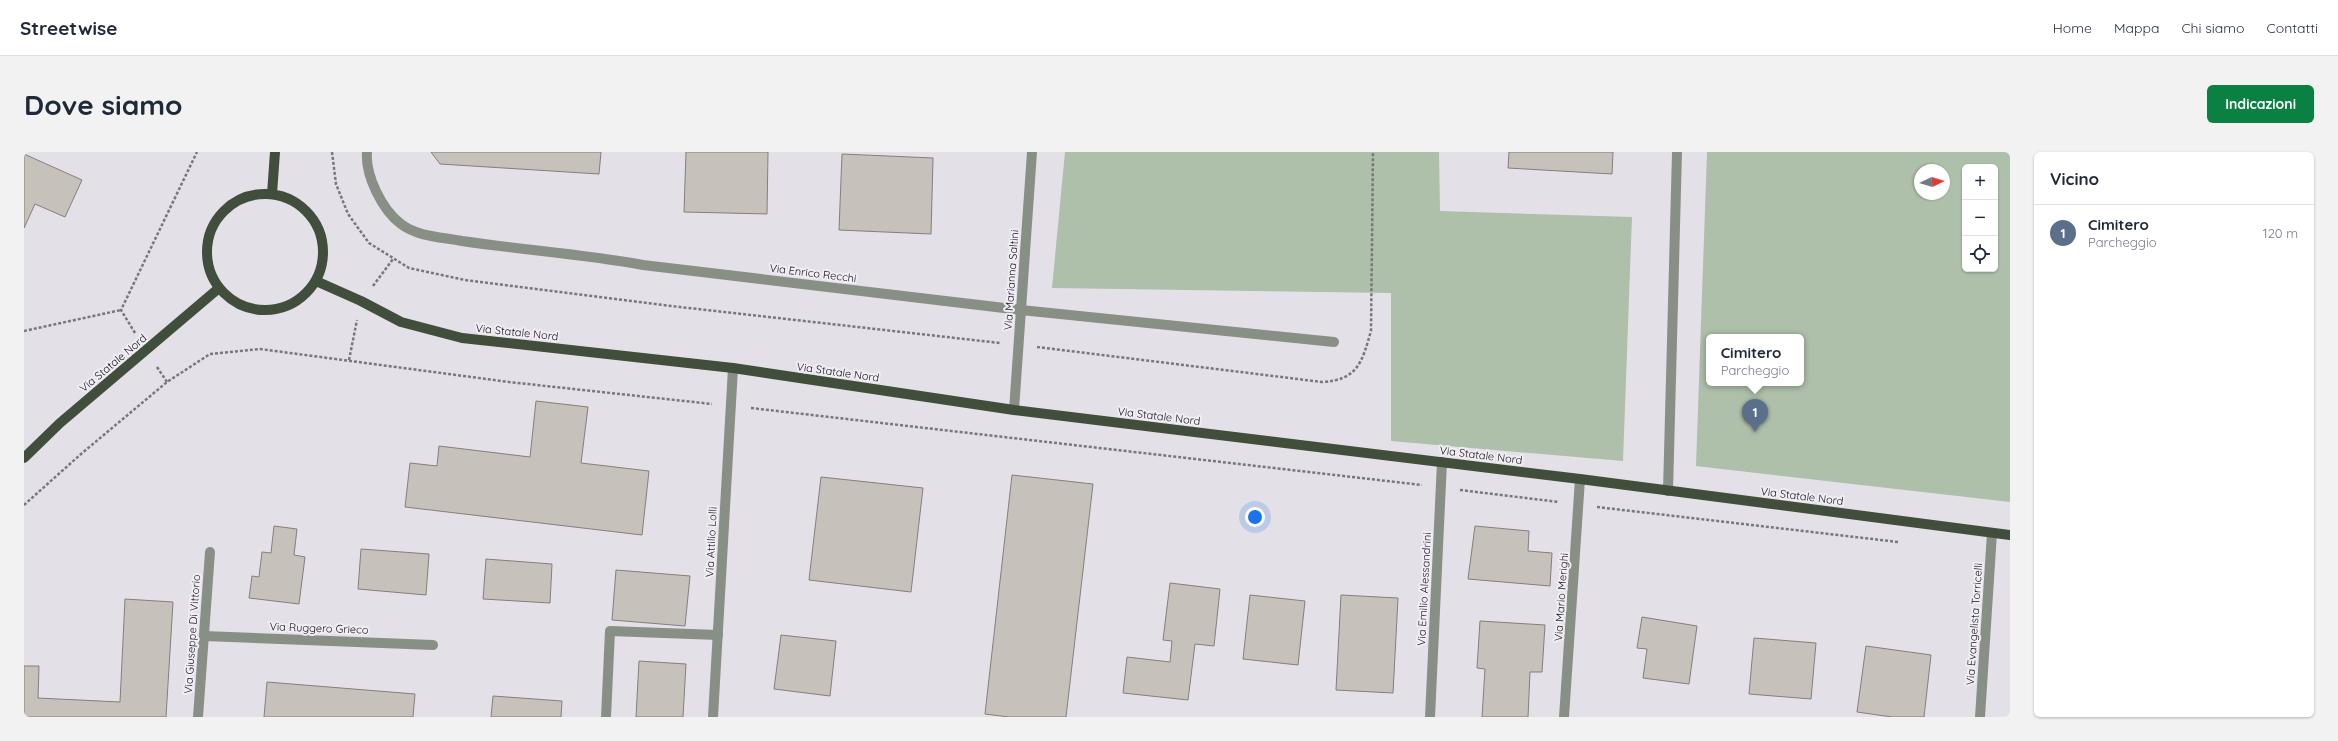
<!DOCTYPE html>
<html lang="it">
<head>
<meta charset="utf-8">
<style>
	body { margin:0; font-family:Quicksand,sans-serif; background:#f2f2f3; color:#1f2937 }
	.controls { position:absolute; right:12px; top:12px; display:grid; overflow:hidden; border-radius:6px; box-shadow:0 1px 3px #0004 }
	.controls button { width:36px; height:36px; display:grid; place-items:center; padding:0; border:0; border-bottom:1px solid #e0e1e3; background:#fff; color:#1f2937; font:20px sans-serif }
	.compass { position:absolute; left:1890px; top:12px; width:36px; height:36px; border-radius:50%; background:#fff; box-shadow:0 1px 3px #0004; rotate:86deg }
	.you { position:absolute; left:1231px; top:365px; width:14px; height:14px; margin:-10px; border:3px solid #fff; border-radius:50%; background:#1a73e8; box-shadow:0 0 0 6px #1a73e833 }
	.badge { display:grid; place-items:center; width:26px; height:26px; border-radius:50%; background:#0b8043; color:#fff; font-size:13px; font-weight:700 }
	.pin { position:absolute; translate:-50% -33px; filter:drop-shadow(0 1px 2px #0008) }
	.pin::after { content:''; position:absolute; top:21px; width:14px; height:12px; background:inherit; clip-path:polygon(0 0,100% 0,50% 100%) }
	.popup { position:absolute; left:1682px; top:182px; width:98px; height:52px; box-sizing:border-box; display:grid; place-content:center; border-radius:6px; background:#fff; filter:drop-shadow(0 1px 3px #0005); font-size:13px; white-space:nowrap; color:#747a83 }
	.popup b { font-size:15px; color:#1f2937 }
	.popup::after { content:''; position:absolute; left:50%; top:100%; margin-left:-8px; border:8px solid transparent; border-top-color:#fff }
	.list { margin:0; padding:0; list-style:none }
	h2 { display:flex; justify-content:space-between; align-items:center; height:52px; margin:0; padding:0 16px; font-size:17px }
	h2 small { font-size:13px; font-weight:400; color:#747a83 }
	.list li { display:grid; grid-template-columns:26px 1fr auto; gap:12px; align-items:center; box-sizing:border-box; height:56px; padding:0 16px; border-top:1px solid #e0e1e3 }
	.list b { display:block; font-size:15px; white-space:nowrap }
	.list p { margin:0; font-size:13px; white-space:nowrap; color:#747a83 }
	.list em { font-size:13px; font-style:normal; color:#747a83 }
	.icon { flex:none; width:22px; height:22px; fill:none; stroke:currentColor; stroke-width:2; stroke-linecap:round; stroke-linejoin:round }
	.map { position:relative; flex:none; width:1986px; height:565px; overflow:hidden; border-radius:6px }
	header { display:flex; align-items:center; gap:24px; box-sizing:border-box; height:56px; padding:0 20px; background:#fff; border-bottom:1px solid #e0e1e3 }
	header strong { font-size:19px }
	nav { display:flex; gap:22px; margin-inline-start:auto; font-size:14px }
	.intro { display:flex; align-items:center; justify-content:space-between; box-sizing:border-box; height:96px; padding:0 24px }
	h1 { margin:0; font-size:28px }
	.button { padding:10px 18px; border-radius:6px; background:#0b8043; color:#fff; font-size:14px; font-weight:700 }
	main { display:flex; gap:24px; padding:0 24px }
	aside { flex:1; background:#fff; border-radius:6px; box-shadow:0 1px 3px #0004 }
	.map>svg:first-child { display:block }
	.green { fill:#aebfaa; fill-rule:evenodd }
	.building { fill:#c6c2bb; stroke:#837f79 }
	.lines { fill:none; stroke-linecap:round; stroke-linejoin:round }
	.path { stroke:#79767c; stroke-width:2.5; stroke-dasharray:3 2; stroke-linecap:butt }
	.minor { stroke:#889085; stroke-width:10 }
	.major { stroke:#404e3b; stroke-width:10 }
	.labels { text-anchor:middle; stroke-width:4; stroke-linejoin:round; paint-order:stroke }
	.street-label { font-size:11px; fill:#131114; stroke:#f1edf5 }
</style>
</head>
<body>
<header>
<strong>Streetwise</strong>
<nav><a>Home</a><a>Mappa</a><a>Chi siamo</a><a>Contatti</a></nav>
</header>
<div class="intro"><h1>Dove siamo</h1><a class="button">Indicazioni</a></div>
<main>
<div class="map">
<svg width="1986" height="565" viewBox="0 0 1986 565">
	<rect width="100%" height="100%" fill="#e4e0e8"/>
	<!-- green -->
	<g class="green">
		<polygon points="1041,0 1415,0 1416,59 1608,65 1599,309 1367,289 1367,141 1028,136"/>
		<path d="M1683 0H1986V350L1672 314ZM1941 15H1971V117H1941ZM1896 18H1920V42H1896ZM1685 185H1777V231H1685Z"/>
	</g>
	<!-- building -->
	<g class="building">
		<polygon points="407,0 577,0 575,22 416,12"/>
		<polygon points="662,0 744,0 743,62 660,60"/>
		<polygon points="1485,0 1589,0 1588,22 1484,16"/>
		<polygon points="0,2 58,28 41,65 11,52 0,76"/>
		<polygon points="818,2 909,6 907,82 815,78"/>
		<polygon points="512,249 564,255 557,311 625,319 618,383 381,355 386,311 413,314 415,294 506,305"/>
		<polygon points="988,323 1069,332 1042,565 985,565 961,562"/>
		<polygon points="797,325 899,336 887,440 785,428"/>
		<polygon points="250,374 273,377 270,403 281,405 275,452 225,446 228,424 235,425 238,400 247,401"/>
		<polygon points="1451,374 1505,379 1504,399 1528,401 1526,434 1444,427"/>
		<polygon points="337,397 405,402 402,443 334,437"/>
		<polygon points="462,407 528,412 526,451 459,447"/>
		<polygon points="592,418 666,424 661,474 588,468"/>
		<polygon points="1146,431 1196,437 1190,494 1171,492 1164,548 1099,541 1103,505 1146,510 1148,489 1139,488"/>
		<polygon points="1226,443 1281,449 1274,513 1219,507"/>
		<polygon points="1317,443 1374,446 1369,541 1312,538"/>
		<polygon points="101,447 149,450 142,565 0,565 0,514 15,514 14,546 96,550"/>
		<polygon points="1618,465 1673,474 1665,532 1619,526 1623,497 1613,496"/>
		<polygon points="1456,469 1521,473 1518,520 1506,520 1504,565 1458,565 1461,517 1453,516"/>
		<polygon points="757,483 812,489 806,544 750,537"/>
		<polygon points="1730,486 1792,491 1787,547 1725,542"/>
		<polygon points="1842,494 1907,503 1900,565 1868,565 1833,560"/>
		<polygon points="615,509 662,512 659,565 612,565"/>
		<polygon points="243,530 391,542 389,565 240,565"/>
		<polygon points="469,544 538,549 537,565 467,565"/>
	</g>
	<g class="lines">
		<!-- path -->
		<g class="path">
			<polyline points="308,0 312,32 324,62 345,91 385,116 441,128 647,154 976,191"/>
			<polyline points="349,134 369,107"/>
			<polyline points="0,179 97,158"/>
			<polyline points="111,181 97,158 173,0"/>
			<path d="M1013 195 1298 230C1334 228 1338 210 1347 179L1349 0"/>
			<polyline points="325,208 333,168"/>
			<polyline points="133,215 143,230"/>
			<polyline points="727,256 1398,333"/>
			<polyline points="1436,338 1535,350"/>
			<polyline points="0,353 57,302 143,230 186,202 236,197 485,230 688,252"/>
			<polyline points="1573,355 1874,390"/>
		</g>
		<!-- minor -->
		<g class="minor">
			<path d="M343 0C341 23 358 58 377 72 394 85 418 85 438 89 498 98 559 102 619 113L997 158 1310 190"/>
			<polyline points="990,258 1008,0"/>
			<polyline points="1644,339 1653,0"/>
			<polyline points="180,484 409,493"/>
			<polyline points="174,565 186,400"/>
			<polyline points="582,565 586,479 694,483"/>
			<polyline points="689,565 709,216"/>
			<polyline points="1406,565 1418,310"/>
			<polyline points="1540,565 1556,327"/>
			<polyline points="1956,565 1968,381"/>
		</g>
		<!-- major -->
		<g class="major">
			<circle cx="241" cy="100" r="58"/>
			<polyline points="248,42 251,0"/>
			<polyline points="292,129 337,149 377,170 438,186 709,216 990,258 1556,327 1986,383"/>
			<polyline points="0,306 36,271 195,136"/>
		</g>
	</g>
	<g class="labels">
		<!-- street labels -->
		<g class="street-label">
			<text transform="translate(789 121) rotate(7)" y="4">Via Enrico Recchi</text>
			<text transform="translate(987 128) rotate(-86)" y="4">Via Marianna Saltini</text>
			<text transform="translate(493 180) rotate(6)" y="4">Via Statale Nord</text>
			<text transform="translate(89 211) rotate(-40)" y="4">Via Statale Nord</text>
			<text transform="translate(814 220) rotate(8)" y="4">Via Statale Nord</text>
			<text transform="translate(1135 264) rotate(7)" y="4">Via Statale Nord</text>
			<text transform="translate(1457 303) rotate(7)" y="4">Via Statale Nord</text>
			<text transform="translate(1778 344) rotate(7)" y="4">Via Statale Nord</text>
			<text transform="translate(687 390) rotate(-87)" y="4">Via Attilio Lolli</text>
			<text transform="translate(1400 437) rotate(-87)" y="4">Via Emilio Alessandrini</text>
			<text transform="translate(1537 445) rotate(-86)" y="4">Via Mario Merighi</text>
			<text transform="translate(1950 472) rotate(-86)" y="4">Via Evangelista Torricelli</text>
			<text transform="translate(295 476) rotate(2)" y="4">Via Ruggero Grieco</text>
			<text transform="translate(168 482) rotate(-86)" y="4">Via Giuseppe Di Vittorio</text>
		</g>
	</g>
</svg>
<div class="controls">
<button>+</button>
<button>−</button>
<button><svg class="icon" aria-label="locate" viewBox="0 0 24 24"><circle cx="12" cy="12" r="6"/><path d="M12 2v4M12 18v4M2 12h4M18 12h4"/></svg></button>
</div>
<svg class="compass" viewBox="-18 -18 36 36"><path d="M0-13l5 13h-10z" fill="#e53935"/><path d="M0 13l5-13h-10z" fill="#747a83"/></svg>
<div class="you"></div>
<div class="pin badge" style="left:1731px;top:280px;background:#5c6f8a">1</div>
<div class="popup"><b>Cimitero</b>Parcheggio</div>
</div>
<aside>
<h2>Vicino<small></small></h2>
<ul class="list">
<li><span class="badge" style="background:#5c6f8a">1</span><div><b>Cimitero</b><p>Parcheggio</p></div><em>120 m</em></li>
</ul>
</aside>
</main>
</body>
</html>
